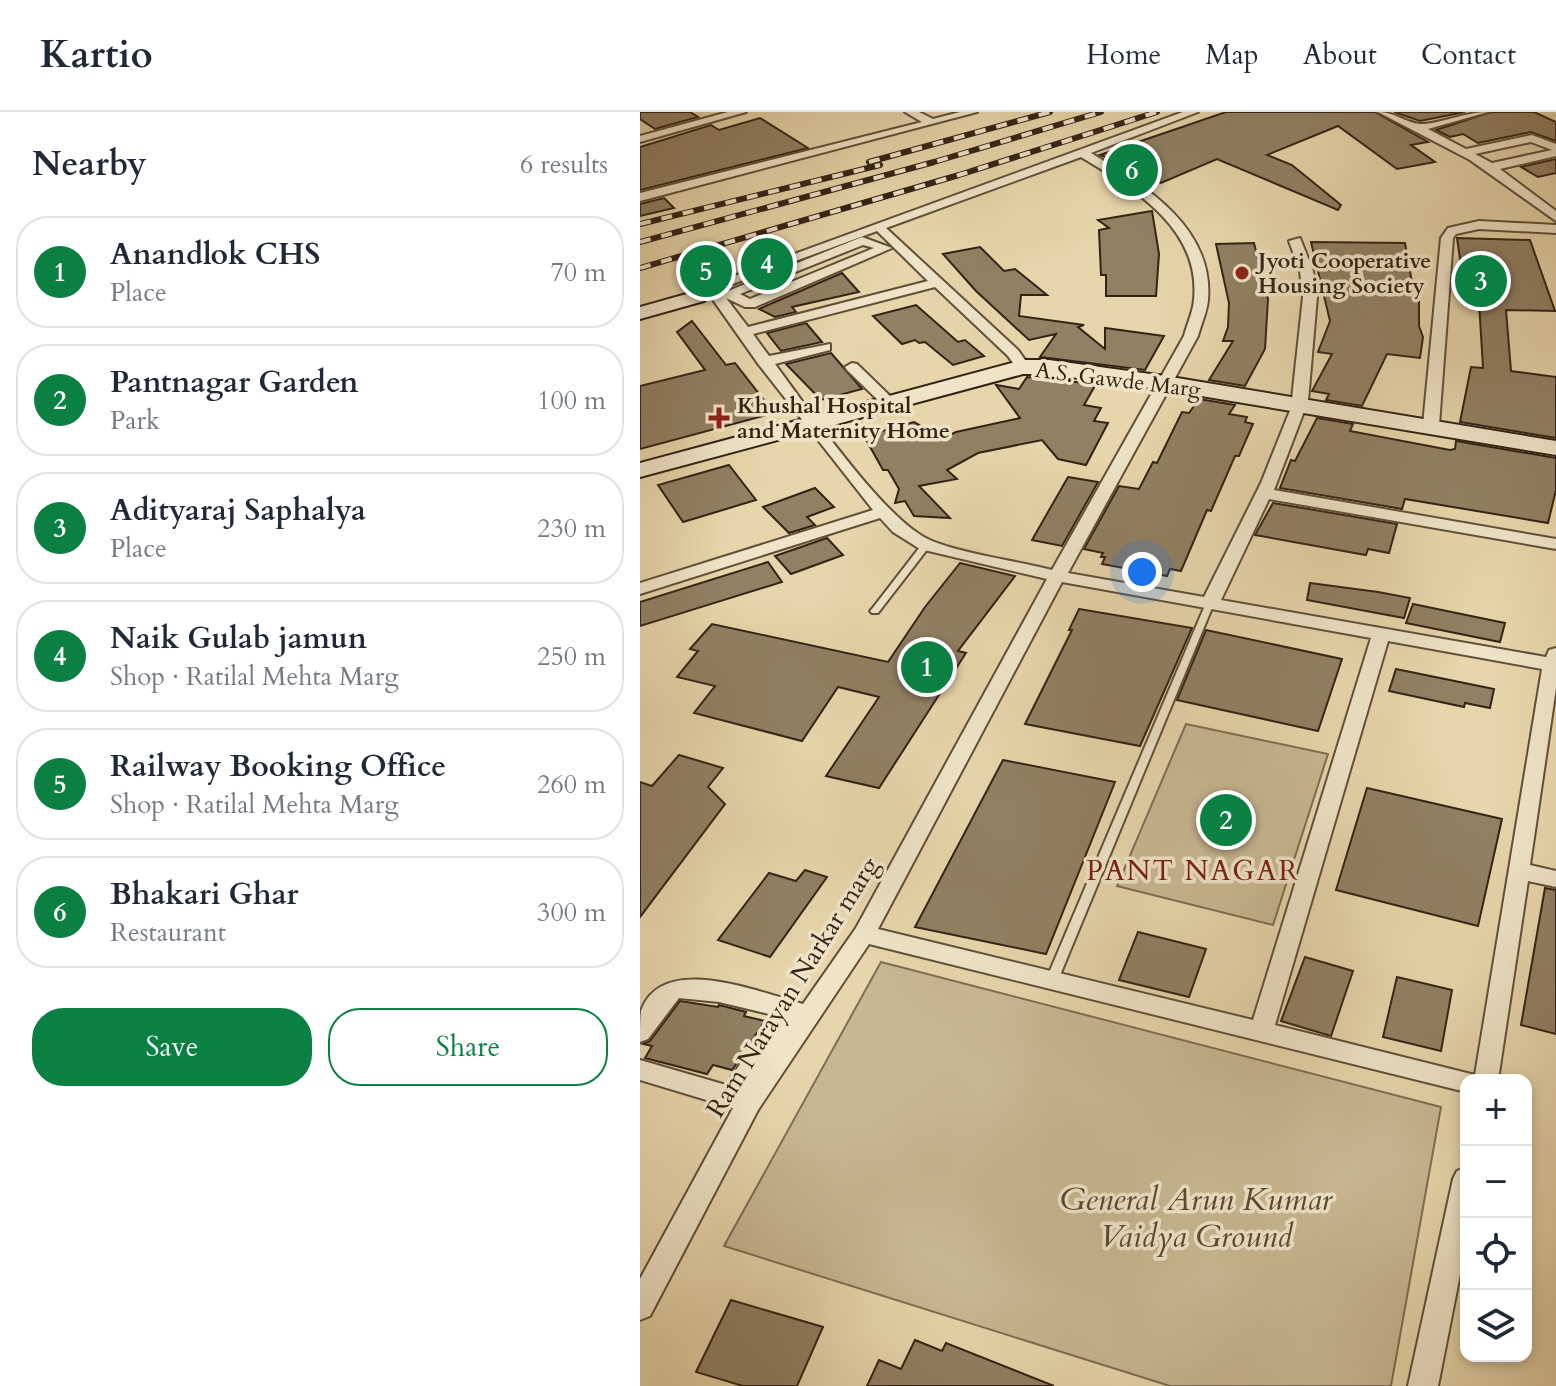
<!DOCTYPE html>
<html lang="en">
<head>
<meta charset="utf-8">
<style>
	body { margin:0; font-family:Cardo,serif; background:#f2f2f3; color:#1f2937 }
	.controls { position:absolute; right:24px; bottom:24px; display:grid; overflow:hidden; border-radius:16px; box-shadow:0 4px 12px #0003 }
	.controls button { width:72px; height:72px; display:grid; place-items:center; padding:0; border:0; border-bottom:2px solid #e0e1e3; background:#fff; color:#1f2937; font:40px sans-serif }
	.you { position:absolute; left:502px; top:460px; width:28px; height:28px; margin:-20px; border:6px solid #fff; border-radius:50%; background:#1a73e8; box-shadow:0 0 0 12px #1a73e833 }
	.badge { display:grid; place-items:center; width:52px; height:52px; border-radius:50%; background:#0b8043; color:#fff; font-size:26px; font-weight:700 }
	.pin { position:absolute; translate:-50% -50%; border:4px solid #fff; box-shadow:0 2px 8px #0006 }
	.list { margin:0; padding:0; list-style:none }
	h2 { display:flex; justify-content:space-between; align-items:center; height:104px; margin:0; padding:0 32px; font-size:34px }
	h2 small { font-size:26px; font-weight:400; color:#747a83 }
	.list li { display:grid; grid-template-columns:52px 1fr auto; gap:24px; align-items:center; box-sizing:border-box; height:112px; margin:0 16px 16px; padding:0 16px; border:2px solid #e0e1e3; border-radius:32px }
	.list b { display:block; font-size:30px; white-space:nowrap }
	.list p { margin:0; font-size:26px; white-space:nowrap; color:#747a83 }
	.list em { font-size:26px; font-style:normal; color:#747a83 }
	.actions { display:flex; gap:16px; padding:24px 32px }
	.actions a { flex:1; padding:18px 0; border:2px solid #0b8043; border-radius:32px; text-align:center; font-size:28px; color:#0b8043 }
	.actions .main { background:#0b8043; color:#fff }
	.icon { flex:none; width:44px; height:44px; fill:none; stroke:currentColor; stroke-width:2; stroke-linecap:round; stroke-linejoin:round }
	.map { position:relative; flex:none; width:916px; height:1274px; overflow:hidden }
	header { display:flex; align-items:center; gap:48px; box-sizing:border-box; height:112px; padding:0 40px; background:#fff; border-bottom:2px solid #e0e1e3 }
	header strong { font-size:38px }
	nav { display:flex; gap:44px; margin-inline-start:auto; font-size:28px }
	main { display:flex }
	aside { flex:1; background:#fff }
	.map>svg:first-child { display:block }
	.green { fill:#c8b892; stroke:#7e6e54; stroke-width:2 }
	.building { fill:#918063; stroke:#332315; stroke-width:2 }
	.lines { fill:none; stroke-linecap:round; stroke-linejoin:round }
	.lane-casing { stroke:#60503a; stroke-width:4 }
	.street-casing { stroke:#60503a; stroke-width:4 }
	.secondary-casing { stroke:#332315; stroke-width:4 }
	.lane { fill:#efe4c8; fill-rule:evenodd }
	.street { fill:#efe4c8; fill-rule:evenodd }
	.secondary { fill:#efe4c8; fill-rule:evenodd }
	.rail-casing { stroke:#332315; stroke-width:6 }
	.rail { stroke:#efe4c8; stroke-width:4; stroke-dasharray:11; stroke-linecap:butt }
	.poi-dot { fill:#8f2418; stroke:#efe4c8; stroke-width:3 }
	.labels { text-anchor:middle; stroke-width:7; stroke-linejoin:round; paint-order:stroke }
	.far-poi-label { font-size:22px; font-weight:bold; fill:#332315; stroke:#efe4c8; text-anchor:start }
	.far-street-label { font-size:22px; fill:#332315; stroke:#efe4c8 }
	.street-label { font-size:26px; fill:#332315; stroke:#efe4c8 }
	.neighbourhood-label { font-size:28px; letter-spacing:2px; fill:#7a1f14; stroke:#efe4c8 }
	.near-park-label { font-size:32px; font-style:italic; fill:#584834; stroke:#efe4c8 }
</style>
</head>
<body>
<header>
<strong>Kartio</strong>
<nav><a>Home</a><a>Map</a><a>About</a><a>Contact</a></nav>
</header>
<main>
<aside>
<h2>Nearby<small>6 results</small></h2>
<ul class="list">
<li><span class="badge">1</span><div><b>Anandlok CHS</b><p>Place</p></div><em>70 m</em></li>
<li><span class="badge">2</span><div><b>Pantnagar Garden</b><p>Park</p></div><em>100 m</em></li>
<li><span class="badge">3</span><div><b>Adityaraj Saphalya</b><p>Place</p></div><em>230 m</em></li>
<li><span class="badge">4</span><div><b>Naik Gulab jamun</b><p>Shop · Ratilal Mehta Marg</p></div><em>250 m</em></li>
<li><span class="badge">5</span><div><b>Railway Booking Office</b><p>Shop · Ratilal Mehta Marg</p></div><em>260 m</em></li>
<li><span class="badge">6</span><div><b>Bhakari Ghar</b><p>Restaurant</p></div><em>300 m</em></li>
</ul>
<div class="actions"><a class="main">Save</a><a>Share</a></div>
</aside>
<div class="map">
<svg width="916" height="1274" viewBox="0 0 916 1274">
	<rect width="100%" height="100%" fill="#e7d6ab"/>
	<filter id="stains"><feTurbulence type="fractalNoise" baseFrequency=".0025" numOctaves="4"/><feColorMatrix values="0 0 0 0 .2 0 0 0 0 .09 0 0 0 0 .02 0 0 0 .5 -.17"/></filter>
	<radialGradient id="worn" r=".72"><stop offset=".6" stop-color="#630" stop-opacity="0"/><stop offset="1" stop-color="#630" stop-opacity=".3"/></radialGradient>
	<!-- green -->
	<g class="green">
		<polygon points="546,612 688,642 633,813 477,774"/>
		<polygon points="241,850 801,995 751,1274 530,1274 84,1134"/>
	</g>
	<!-- building -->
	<g class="building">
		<polygon points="0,0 50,0 58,5 15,17 0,7"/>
		<polygon points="586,0 735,0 788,30 771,33 795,50 757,57 698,14 627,43 652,53 701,93 698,98 577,47 521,71 460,43"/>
		<polygon points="754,0 825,0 780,9"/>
		<polygon points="851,0 894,0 916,10 916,29 891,20 838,31 823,22 810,25 796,18"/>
		<polygon points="120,6 168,36 0,78 0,35 71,13 79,18"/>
		<polygon points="916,47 916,61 898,65 881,55"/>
		<polygon points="24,86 34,96 0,104 0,92"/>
		<polygon points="512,99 519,142 516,184 466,184 466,163 461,163 459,118 469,116 458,108"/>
		<polygon points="817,126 890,128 915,199 866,198 871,259 916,265 916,326 820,310 831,255 843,256 839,190 826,189"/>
		<polygon points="671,130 765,131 774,182 779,182 779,214 783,225 780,246 747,242 722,294 686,288 689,282 672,279 692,242 678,240 690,209"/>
		<polygon points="614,131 628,187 625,237 605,274 569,268 593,229 583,229 588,215 589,191 576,132"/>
		<polygon points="340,135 364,159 375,157 407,183 381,183 379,204 444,213 438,215 465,237 465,216 524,224 505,258 400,245 416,222 389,228 336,179 303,142"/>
		<polygon points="202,161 219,180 152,195 156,200 135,205 119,197"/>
		<polygon points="276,193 318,230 325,228 344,244 313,253 285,230 279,231 275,228 262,232 233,204"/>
		<polygon points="52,209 86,253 95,251 134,301 0,337 0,274 65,258 37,220"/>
		<polygon points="166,211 182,230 141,239 127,221"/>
		<polygon points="191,241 222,277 181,288 146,252"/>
		<polygon points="387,265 456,272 444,293 461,296 454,309 468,311 446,353 418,347 402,328 338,341 307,358 317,367 279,374 310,406 274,404 265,389 255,391 259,377 248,358 243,358 224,324 274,310 303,326 316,320 380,306 356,273 379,277"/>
		<polygon points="559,287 595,293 589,302 607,305 605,310 613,312 599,344 595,344 571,399 567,398 541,459 530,457 527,464 462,452 465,445 461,445 463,441 444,437 479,374 499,377 513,350 517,351 542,300 549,301"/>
		<polygon points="677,306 713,312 710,319 810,338 815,337 816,329 916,346 916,378 908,411 765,387 762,397 640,376 651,348 655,349"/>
		<polygon points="89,353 116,388 43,410 18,373"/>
		<polygon points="428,365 458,370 422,434 392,428"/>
		<polygon points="175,376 194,395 167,405 175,413 149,421 123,395"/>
		<polygon points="633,391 757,412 749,441 728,437 726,443 615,423"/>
		<polygon points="187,426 203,443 151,462 135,444"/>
		<polygon points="128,450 142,470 0,514 0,490"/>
		<polygon points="320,451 375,464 318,539 326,541 239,676 186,664 239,585 198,575 162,629 54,601 75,574 37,565 58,539 50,537 72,512 248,550 285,495"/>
		<polygon points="670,471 738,480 770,486 764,506 667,488"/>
		<polygon points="773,492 865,511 860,530 766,511"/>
		<polygon points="439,497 552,516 500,634 385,612 432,518 429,518"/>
		<polygon points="566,518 702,547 678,619 537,588"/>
		<polygon points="756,557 854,577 850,596 825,591 824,595 749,579"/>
		<polygon points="39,643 83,656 68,675 85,692 0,805 0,670 12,674"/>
		<polygon points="363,648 475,670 406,842 275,815"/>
		<polygon points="727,676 862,707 838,814 696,778"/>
		<polygon points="165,758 187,765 130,845 78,828 129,761 156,769"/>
		<polygon points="905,776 916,778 916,922 881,913"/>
		<polygon points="498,820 566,837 549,885 479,868"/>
		<polygon points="665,845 713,859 691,924 641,909"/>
		<polygon points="757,865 812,878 801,939 743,925"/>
		<polygon points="40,889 78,895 79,893 106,900 104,904 125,909 92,958 73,953 67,962 5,946 12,934 3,932 10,929"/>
		<polygon points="91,1188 183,1215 157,1274 103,1274 56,1260"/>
		<polygon points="275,1228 302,1239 306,1231 414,1274 227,1274 239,1248 261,1257"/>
	</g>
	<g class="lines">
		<defs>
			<g id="lane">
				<polygon points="286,430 290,433 289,435 238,501 232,501 230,499 232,497 283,431"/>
				<polygon points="570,488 574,491 418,868 416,871 412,873 408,871 406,868 566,491"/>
			</g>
			<g id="street">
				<polygon points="88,0 106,0 0,30 0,24"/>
				<polygon points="265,0 279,0 293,7 320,0 337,0 0,89 0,81 282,10"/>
				<path d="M543 0H558L451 41C505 74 574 115 568 188 567 200 561 212 558 224L428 461 564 485 621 371 651 296 663 185 660 159 649 129 660 126 673 159 677 185 668 289 634 378 916 427V437L629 387 581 488 906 545 909 538 916 536V576L890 753 916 759V775L888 769 858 968H826V980L229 832 118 998 10 1204 0 1208V1167L93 996 0 968V948L86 973 133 903 79 890 39 886 8 927 0 930C0 921 0 907 1 899 22 839 120 881 163 892L216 816 407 467 280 437 253 420 240 406 0 482V471L233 398 119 253 64 175ZM441 45C494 77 561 116 554 188 553 200 547 212 544 224L412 458C377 449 324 442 292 429 246 411 167 295 135 252L190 238V232L129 244 113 222 295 175 368 244 378 258H388L390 255 378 238 246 116ZM237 119 288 169 108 215 86 186 105 195H115L252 136 222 125 83 181 79 177ZM223 133 234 136 110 187 100 182ZM422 470 731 526 613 908 238 817ZM748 529 902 557 835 963 635 913Z"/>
				<path d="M738 0C755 0 766 11 780 12 796 13 825 0 848 0L788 17 826 37 892 23 916 32V44L860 57 916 99V109L830 48ZM891 30 912 38 852 51 835 42Z"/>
				<polygon points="839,109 916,113 916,121 839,117 816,122 813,126 799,313 791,318 783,313 801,126 808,116"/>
				<polygon points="212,251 217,252 252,286 252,292 242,292 207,258 205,255"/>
				<polygon points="826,1055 826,1132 798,1274 768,1274 813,1067 817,1059"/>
			</g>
			<g id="secondary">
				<polygon points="71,169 81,175 64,189 0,207 0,195 50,181"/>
				<polygon points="383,248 409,248 525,264 916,329 916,343 525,278 409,262 383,262 0,365 0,351"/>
			</g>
		</defs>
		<!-- lane casing -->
		<use href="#lane" class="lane-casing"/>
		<!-- street casing -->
		<use href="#street" class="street-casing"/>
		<!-- secondary casing -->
		<use href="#secondary" class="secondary-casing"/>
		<!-- lane -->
		<use href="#lane" class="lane"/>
		<!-- street -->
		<use href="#street" class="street"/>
		<!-- secondary -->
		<use href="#secondary" class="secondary"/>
		<defs>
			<g id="rail">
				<polyline points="229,50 410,0"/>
				<polyline points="0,112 240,53"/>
				<polyline points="0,130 294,50 461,0"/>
				<polyline points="0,156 319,63 517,0"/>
			</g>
		</defs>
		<!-- rail casing -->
		<use href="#rail" class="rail-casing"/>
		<!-- rail -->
		<use href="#rail" class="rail"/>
	</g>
	<!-- markers -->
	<g class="poi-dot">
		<circle cx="602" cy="161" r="8"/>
		<path d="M75 294h8v8h8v8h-8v8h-8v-8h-8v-8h8z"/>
	</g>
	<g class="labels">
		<!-- far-poi labels -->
		<g class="far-poi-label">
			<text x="618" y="156">Jyoti Cooperative<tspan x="618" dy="25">Housing Society</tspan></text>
			<text x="97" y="301">Khushal Hospital<tspan x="97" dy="25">and Maternity Home</tspan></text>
		</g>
		<!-- far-street labels -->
		<g class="far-street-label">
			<text transform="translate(478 267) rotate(7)" y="8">A.S. Gawde Marg</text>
		</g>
		<!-- street labels -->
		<g class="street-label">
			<text transform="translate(152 875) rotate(-58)" y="9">Ram Narayan Narkar marg</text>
		</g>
		<!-- neighbourhood labels -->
		<g class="neighbourhood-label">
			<text x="553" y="768">PANT NAGAR</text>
		</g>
		<!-- near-park labels -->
		<g class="near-park-label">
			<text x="556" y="1098">General Arun Kumar<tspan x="556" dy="37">Vaidya Ground</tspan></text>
		</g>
	</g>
	<rect width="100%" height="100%" filter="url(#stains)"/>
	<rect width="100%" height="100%" fill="url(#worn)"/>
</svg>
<div class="controls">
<button>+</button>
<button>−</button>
<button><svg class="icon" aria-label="locate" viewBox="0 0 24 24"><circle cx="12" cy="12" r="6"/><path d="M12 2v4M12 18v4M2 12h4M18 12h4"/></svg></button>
<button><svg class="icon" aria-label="layers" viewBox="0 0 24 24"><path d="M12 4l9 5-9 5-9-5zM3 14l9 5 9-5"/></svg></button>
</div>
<div class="you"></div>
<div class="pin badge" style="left:287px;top:555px">1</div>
<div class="pin badge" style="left:586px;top:708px">2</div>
<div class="pin badge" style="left:841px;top:169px">3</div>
<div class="pin badge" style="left:127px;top:152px">4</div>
<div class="pin badge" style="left:66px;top:159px">5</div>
<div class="pin badge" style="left:492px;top:58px">6</div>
</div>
</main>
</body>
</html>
